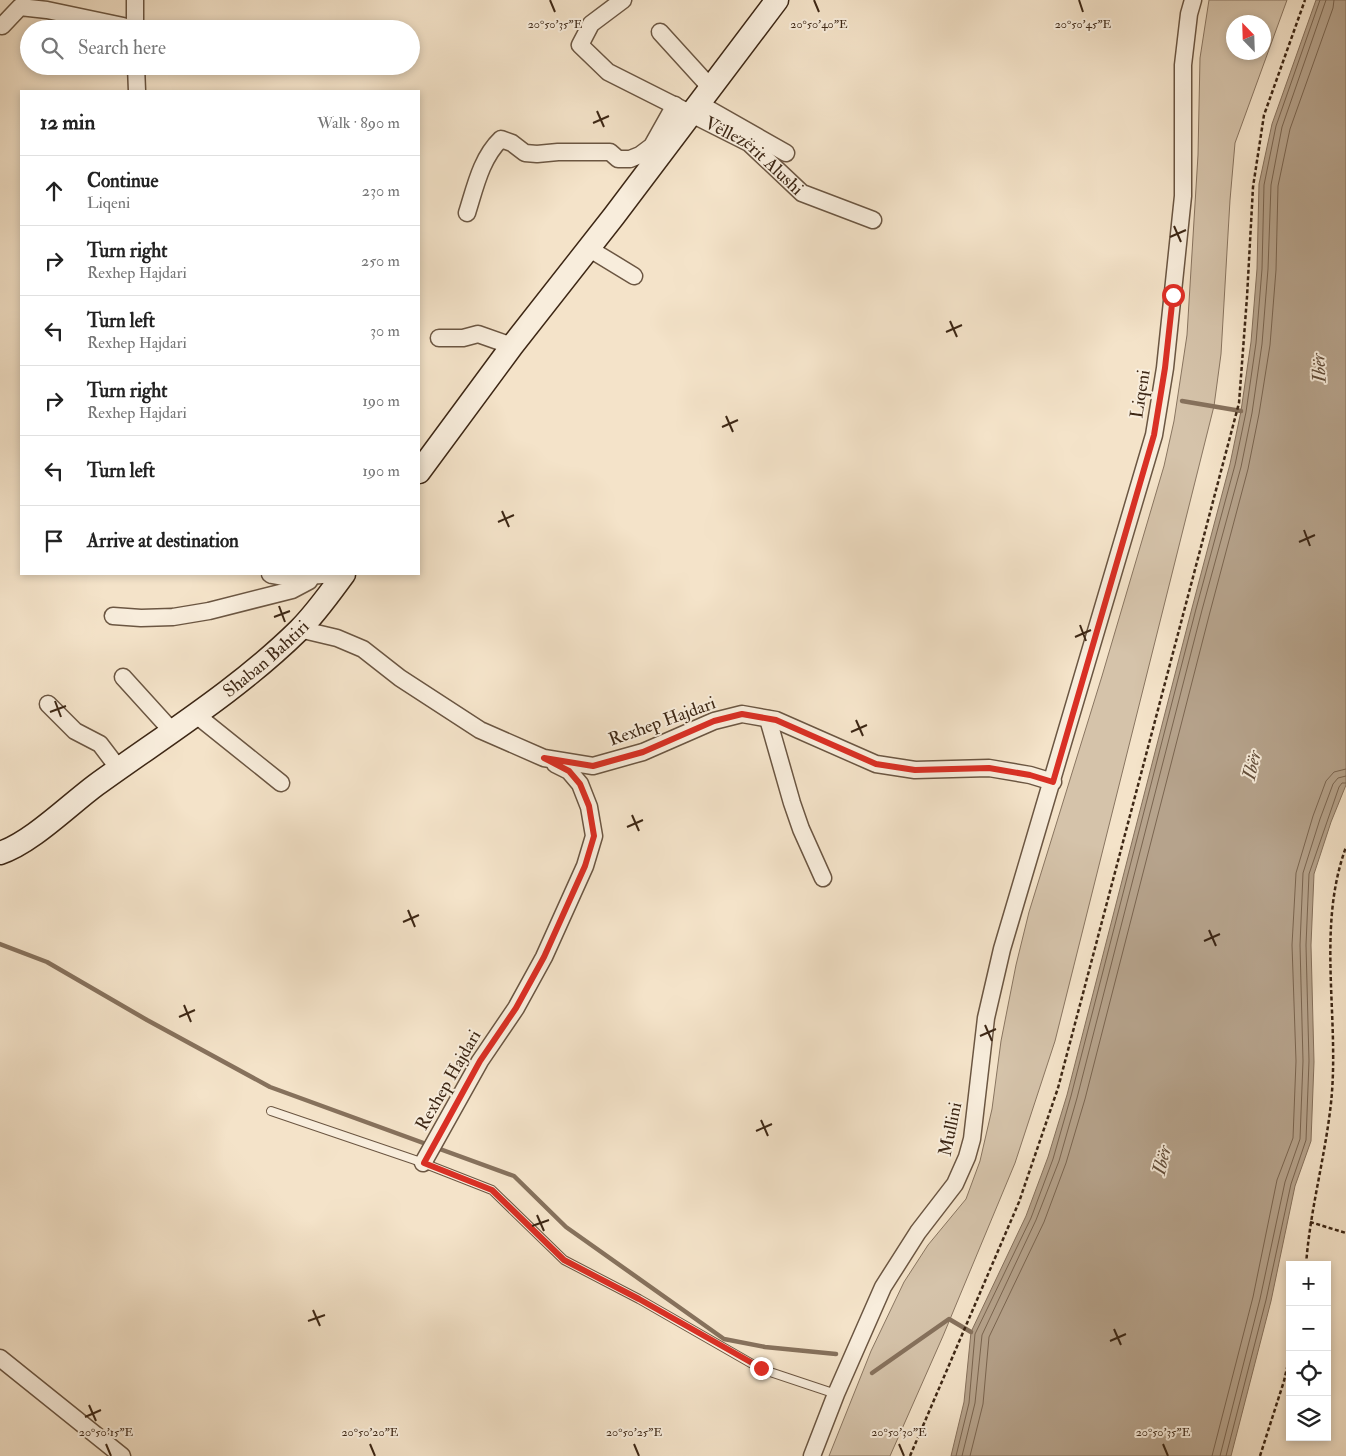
<!DOCTYPE html>
<html lang="en">
<head>
<meta charset="utf-8">
<style>
	body { margin:0; font-family:"IM FELL Double Pica",serif; background:#f2f2f2; color:#222 }
	.controls { position:absolute; right:15px; bottom:15px; display:grid; overflow:hidden; border-radius:0px; box-shadow:0 2px 8px #0003 }
	.controls button { width:45px; height:45px; display:grid; place-items:center; padding:0; border:0; border-bottom:1px solid #e0e0e0; background:#fff; color:#222; font:25px sans-serif }
	.compass { position:absolute; left:1226px; top:15px; width:45px; height:45px; border-radius:50%; background:#fff; box-shadow:0 2px 8px #0003; rotate:337deg }
	.stop { position:absolute; width:15px; height:15px; margin:-11px; border:4px solid #d93025; border-radius:50%; background:#fff }
	.stop.end { background:#d93025; border-color:#fff; box-shadow:0 1px 5px #0008 }
	.list { margin:0; padding:0; list-style:none }
	h2 { display:flex; justify-content:space-between; align-items:center; height:65px; margin:0; padding:0 20px; font-size:21px }
	h2 small { font-size:16px; font-weight:400; color:#767676 }
	.list li { display:grid; grid-template-columns:32px 1fr auto; gap:15px; align-items:center; box-sizing:border-box; height:70px; padding:0 20px; border-top:1px solid #e0e0e0 }
	.list b { display:block; font-size:19px; white-space:nowrap }
	.list p { margin:0; font-size:16px; white-space:nowrap; color:#767676 }
	.list em { font-size:16px; font-style:normal; color:#767676 }
	.icon { flex:none; width:28px; height:28px; fill:none; stroke:currentColor; stroke-width:2; stroke-linecap:round; stroke-linejoin:round }
	.map { position:relative; flex:none; width:1346px; height:1456px; overflow:hidden }
	.search { position:absolute; background:#fff; box-shadow:0 2px 8px #0003; left:20px; top:20px; width:400px; height:55px; display:flex; align-items:center; gap:12px; box-sizing:border-box; padding:0 18px; border-radius:28px; color:#767676; font-size:19px }
	.panel { position:absolute; background:#fff; box-shadow:0 2px 8px #0003; left:20px; top:90px; width:400px; height:485px; border-radius:0px }
	.map>svg:first-child { display:block }
	.green { fill:#d5c3aa; stroke:#897560; fill-rule:evenodd }
	.water { fill:#b6a38c; stroke:#86715c }
	.lines { fill:none; stroke-linecap:round; stroke-linejoin:round }
	.shore { stroke:#7a6550; stroke-width:1 }
	.stream { stroke:#86715c; stroke-width:4.5 }
	.lane-casing { stroke:#6b5642; stroke-width:10 }
	.street-casing { stroke:#6b5642; stroke-width:19 }
	.secondary-casing { stroke:#3d2715; stroke-width:25 }
	.path { stroke:#3d2715; stroke-width:2.5; stroke-dasharray:4 2.5; stroke-linecap:butt }
	.lane { stroke:#f8eddc; stroke-width:8 }
	.street { stroke:#f8eddc; stroke-width:16 }
	.secondary { stroke:#f8eddc; stroke-width:22 }
	.route { stroke:#d93025; stroke-width:6 }
	.ticks { fill:none; stroke:#3d2715; stroke-width:2 }
	.labels { text-anchor:middle; stroke-width:4; stroke-linejoin:round; paint-order:stroke }
	.street-label { font-size:18px; fill:#3d2715; stroke:#f8eddc }
	.water-label { font-size:19px; font-style:italic; fill:#614c39; stroke:#f8eddc }
	.ticks-label { font-size:12px; text-anchor:middle; fill:#3d2715; stroke:#f8eddc; stroke-width:4; stroke-linejoin:round; paint-order:stroke }
</style>
</head>
<body>
<div class="map">
<svg width="1346" height="1456" viewBox="0 0 1346 1456">
	<rect width="100%" height="100%" fill="#f4e3c9"/>
	<filter id="stains"><feTurbulence type="fractalNoise" baseFrequency=".004" numOctaves="4"/><feColorMatrix values="0 0 0 0 .2 0 0 0 0 .09 0 0 0 0 .02 0 0 0 .5 -.17"/></filter>
	<radialGradient id="worn" r=".72"><stop offset=".6" stop-color="#630" stop-opacity="0"/><stop offset="1" stop-color="#630" stop-opacity=".3"/></radialGradient>
	<!-- green -->
	<path class="green" d="M1209 0H1287L1235 143 1230 200 1221 354 1214 406 1055 1041 1015 1163 943 1336 890 1456H829L871 1351 904 1282 928 1245 966 1199 980 1161 992 1109 1001 1041 1016 965 1029 912 1102 676 1164 466 1174 421 1187 335 1198 155 1200 58ZM1234 22H1264V52H1234Z"/>
	<!-- water -->
	<polygon class="water" points="1316,0 1346,0 1346,785 1331,822 1314,874 1311,945 1314,1062 1311,1141 1295,1186 1271,1301 1231,1456 951,1456 964,1402 971,1332 1026,1216 1048,1157 1067,1095 1192,608 1230,464 1241,411 1251,342 1257,269 1259,184 1272,124"/>
	<g class="lines">
		<!-- shore -->
		<g class="shore">
			<polyline points="956,1456 969,1403 975,1334 1031,1218 1053,1159 1071,1096 1196,609 1235,465 1246,412 1256,343 1262,269 1264,185 1276,126 1320,0"/>
			<polyline points="962,1456 975,1403 982,1335 1036,1220 1059,1161 1077,1098 1202,610 1241,467 1252,413 1262,344 1268,269 1271,185 1282,127 1326,0"/>
			<polyline points="970,1456 983,1404 989,1337 1044,1222 1066,1163 1085,1099 1210,612 1248,469 1259,414 1270,345 1276,270 1278,186 1290,129 1333,8 1334,0"/>
			<polyline points="1212,1456 1253,1297 1277,1180 1293,1138 1296,1061 1292,945 1296,873 1313,816 1326,781 1334,772 1346,769"/>
			<polyline points="1220,1456 1260,1299 1285,1182 1300,1139 1303,1061 1300,945 1303,873 1320,819 1333,784 1338,778 1346,776"/>
			<polyline points="1226,1456 1266,1300 1291,1184 1306,1140 1309,1061 1306,945 1309,874 1339,787 1342,783 1346,783"/>
		</g>
		<!-- stream -->
		<g class="stream">
			<polyline points="1182,401 1241,411"/>
			<polyline points="0,944 47,962 147,1020 270,1087 514,1176 566,1227 724,1339 765,1347 836,1354"/>
			<polyline points="872,1373 949,1319 971,1332"/>
		</g>
		<defs>
			<polyline id="lane" points="271,1111 418,1161 492,1190 564,1260 639,1299 761,1369 836,1394"/>
			<g id="street">
				<polyline points="135,0 135,29"/>
				<path id="s1" d="M623 0 591 24 580 45 608 72 749 143 802 193 873 220"/>
				<polyline points="2,26 20,7 47,10 123,26 126,29"/>
				<polyline points="660,32 710,87"/>
				<polyline points="136,66 137,91"/>
				<polyline points="698,103 786,153"/>
				<path d="M467 213C475 188 481 158 501 139L512 143 525 153 537 154 558 152H610L618 159H630L640 155 652 146 675 105"/>
				<polyline points="588,248 634,276"/>
				<polyline points="439,338 463,338 478,334 512,346"/>
				<polyline points="270,574 272,575 283,577 323,575"/>
				<polyline points="113,616 141,618 173,617 209,611 292,590 309,581 312,576"/>
				<polyline points="299,629 337,638 363,649 400,678 480,730 544,758 593,766 643,752 714,721 742,714 776,720 876,764 915,770 989,768 1030,775 1053,782"/>
				<polyline points="123,677 172,731"/>
				<polyline points="48,704 75,731 100,744 119,769"/>
				<polyline points="195,714 281,783"/>
				<polyline points="768,719 792,803 801,829 823,878"/>
				<polyline points="423,1163 480,1061 516,1008 544,957 585,866 594,836 589,807 580,784 569,771 555,764"/>
				<polyline points="0,1358 122,1456"/>
				<polyline points="812,1456 836,1394 883,1287 918,1232 955,1184 967,1157 972,1139 986,1018 1002,949 1154,435 1165,368 1183,196 1183,65 1189,14 1193,0"/>
			</g>
			<g id="secondary">
				<polyline points="419,472 512,346 614,216 777,0"/>
				<path id="s2" d="M0 853C31 843 69 805 96 785 165 735 238 690 299 630 316 613 330 593 344 574"/>
			</g>
		</defs>
		<!-- lane casing -->
		<use href="#lane" class="lane-casing"/>
		<!-- street casing -->
		<use href="#street" class="street-casing"/>
		<!-- secondary casing -->
		<use href="#secondary" class="secondary-casing"/>
		<!-- path -->
		<g class="path">
			<polyline points="1310,1222 1346,1233"/>
			<path d="M1306 1265C1310 1210 1325 1158 1331 1103 1340 1018 1316 929 1346 847"/>
			<polyline points="910,1456 1019,1202 1058,1088 1239,403 1247,297 1253,187 1264,115 1305,0"/>
			<polyline points="1260,1456 1284,1381 1290,1355"/>
		</g>
		<!-- lane -->
		<use href="#lane" class="lane"/>
		<!-- street -->
		<use href="#street" class="street"/>
		<!-- secondary -->
		<use href="#secondary" class="secondary"/>
	</g>
	<g class="lines">
		<!-- route -->
		<polyline class="route" points="761,1368 639,1299 564,1260 492,1190 424,1163 480,1061 516,1008 544,957 585,866 594,836 589,806 580,784 569,771 544,758 593,766 643,752 714,721 742,714 776,720 876,764 915,770 989,768 1030,775 1053,782 1154,435 1165,368 1173,295"/>
	</g>
	<!-- ticks -->
	<path class="ticks" d="M550 0 555 12M814 0 819 12M1079 0 1083 12M597 111 604 127M593 123 609 116M1174 226 1181 242M1170 237 1186 230M950 321 957 337M946 332 962 325M726 416 733 432M722 427 738 420M502 511 509 527M498 522 514 515M1304 530 1310 546M1299 542 1315 535M279 606 285 622M274 617 290 611M1080 625 1086 641M1075 637 1091 630M55 701 61 717M50 712 66 706M856 720 863 736M851 732 867 725M632 815 639 831M627 827 643 820M408 910 415 927M403 922 419 915M1209 930 1216 946M1204 941 1220 934M184 1005 191 1022M179 1017 195 1010M985 1025 992 1041M980 1036 996 1029M761 1120 768 1136M756 1131 772 1124M537 1215 544 1231M532 1226 549 1220M313 1310 320 1326M308 1321 325 1315M1114 1329 1121 1345M1110 1341 1126 1334M89 1405 96 1421M85 1417 101 1410M106 1444 111 1456M370 1444 375 1456M634 1444 639 1456M899 1444 904 1456M1163 1444 1168 1456"/>
	<g class="labels">
		<!-- street labels -->
		<g class="street-label">
			<text dy="6" stroke="none"><textPath href="#s1" startOffset="272">Vëllezërit Alushi</textPath></text>
			<text transform="translate(1140 394) rotate(-81)" y="6">Liqeni</text>
			<text dy="6" stroke="none"><textPath href="#s2" startOffset="330">Shaban Bahtiri</textPath></text>
			<text transform="translate(662 721) rotate(-20)" y="6">Rexhep Hajdari</text>
			<text transform="translate(448 1080) rotate(-60)" y="6">Rexhep Hajdari</text>
			<text transform="translate(950 1129) rotate(-78)" y="6">Mullini</text>
		</g>
		<!-- water labels -->
		<g class="water-label">
			<text transform="translate(1318 368) rotate(-93)" y="7">Ibër</text>
			<text transform="translate(1251 765) rotate(-77)" y="7">Ibër</text>
			<text transform="translate(1161 1160) rotate(-77)" y="7">Ibër</text>
		</g>
	</g>
	<g class="ticks-label">
		<text x="555" y="28">20°50'35"E</text>
		<text x="819" y="28">20°50'40"E</text>
		<text x="1083" y="28">20°50'45"E</text>
		<text x="106" y="1436">20°50'15"E</text>
		<text x="370" y="1436">20°50'20"E</text>
		<text x="634" y="1436">20°50'25"E</text>
		<text x="899" y="1436">20°50'30"E</text>
		<text x="1163" y="1436">20°50'35"E</text>
	</g>
	<rect width="100%" height="100%" filter="url(#stains)"/>
	<rect width="100%" height="100%" fill="url(#worn)"/>
</svg>
<div class="controls">
<button>+</button>
<button>−</button>
<button><svg class="icon" aria-label="locate" viewBox="0 0 24 24"><circle cx="12" cy="12" r="6"/><path d="M12 2v4M12 18v4M2 12h4M18 12h4"/></svg></button>
<button><svg class="icon" aria-label="layers" viewBox="0 0 24 24"><path d="M12 4l9 5-9 5-9-5zM3 14l9 5 9-5"/></svg></button>
</div>
<svg class="compass" viewBox="-18 -18 36 36"><path d="M0-13l5 13h-10z" fill="#e53935"/><path d="M0 13l5-13h-10z" fill="#767676"/></svg>
<div class="stop" style="left:1173px;top:295px"></div>
<div class="stop end" style="left:761px;top:1368px"></div>
<div class="search"><svg class="icon" aria-label="search" viewBox="0 0 24 24"><circle cx="10" cy="10" r="6"/><path d="M15 15l6 6"/></svg>Search here</div>
<section class="panel">
<h2>12 min<small>Walk · 890 m</small></h2>
<ul class="list">
<li><svg class="icon" aria-label="ahead" viewBox="0 0 24 24"><path d="M12 20V5M6 11l6-6 6 6"/></svg><div><b>Continue</b><p>Liqeni</p></div><em>230 m</em></li>
<li><svg class="icon" aria-label="right" viewBox="0 0 24 24"><path d="M7 20v-9h11M14 6l5 5-5 5"/></svg><div><b>Turn right</b><p>Rexhep Hajdari</p></div><em>250 m</em></li>
<li><svg class="icon" aria-label="left" viewBox="0 0 24 24"><path d="M17 20v-9H6M10 6l-5 5 5 5"/></svg><div><b>Turn left</b><p>Rexhep Hajdari</p></div><em>30 m</em></li>
<li><svg class="icon" aria-label="right" viewBox="0 0 24 24"><path d="M7 20v-9h11M14 6l5 5-5 5"/></svg><div><b>Turn right</b><p>Rexhep Hajdari</p></div><em>190 m</em></li>
<li><svg class="icon" aria-label="left" viewBox="0 0 24 24"><path d="M17 20v-9H6M10 6l-5 5 5 5"/></svg><div><b>Turn left</b></div><em>190 m</em></li>
<li><svg class="icon" aria-label="arrive" viewBox="0 0 24 24"><path d="M6 21V4h12l-3 4 3 4H6"/></svg><div><b>Arrive at destination</b></div></li>
</ul>
</section>
</div>
</body>
</html>
